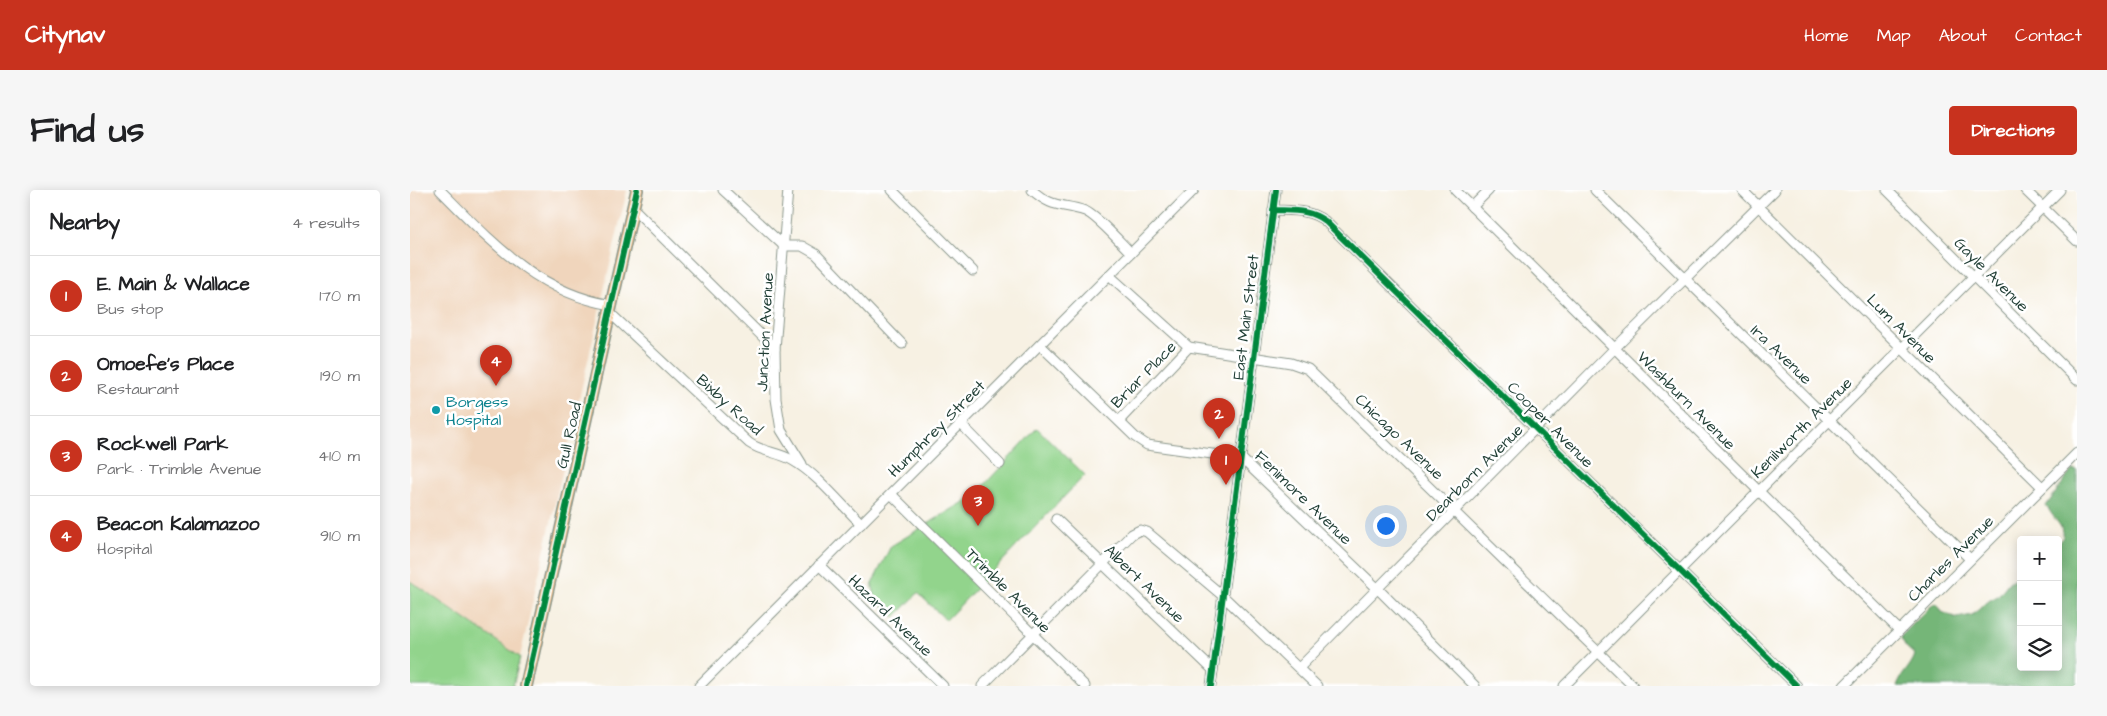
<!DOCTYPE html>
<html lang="en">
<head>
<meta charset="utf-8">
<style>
	body { margin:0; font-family:"Architects Daughter",sans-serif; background:#f6f6f6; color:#202124 }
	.controls { position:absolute; right:15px; bottom:15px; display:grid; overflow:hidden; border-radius:5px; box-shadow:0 2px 12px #0003 }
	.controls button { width:45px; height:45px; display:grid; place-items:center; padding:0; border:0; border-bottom:1px solid #e0e0e0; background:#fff; color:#202124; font:25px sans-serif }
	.you { position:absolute; left:975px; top:335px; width:18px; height:18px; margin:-12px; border:4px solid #fff; border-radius:50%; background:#1a73e8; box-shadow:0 0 0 8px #1a73e833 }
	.badge { display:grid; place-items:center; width:32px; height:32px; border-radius:50%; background:#c8321e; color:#fff; font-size:16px; font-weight:700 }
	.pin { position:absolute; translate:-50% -41px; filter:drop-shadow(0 1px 2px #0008) }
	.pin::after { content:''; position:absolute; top:26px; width:18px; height:15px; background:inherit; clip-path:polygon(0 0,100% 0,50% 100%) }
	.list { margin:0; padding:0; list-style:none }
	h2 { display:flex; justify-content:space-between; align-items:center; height:65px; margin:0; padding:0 20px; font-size:21px }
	h2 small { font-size:16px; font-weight:400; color:#757577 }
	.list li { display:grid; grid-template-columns:32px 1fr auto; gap:15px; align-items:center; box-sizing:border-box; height:80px; padding:0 20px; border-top:1px solid #e0e0e0 }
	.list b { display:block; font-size:19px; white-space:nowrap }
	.list p { margin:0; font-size:16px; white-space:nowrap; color:#757577 }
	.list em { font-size:16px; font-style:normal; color:#757577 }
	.icon { flex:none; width:28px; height:28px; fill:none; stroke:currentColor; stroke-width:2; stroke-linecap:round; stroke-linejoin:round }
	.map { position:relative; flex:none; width:1667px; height:496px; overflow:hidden; border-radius:5px }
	header { display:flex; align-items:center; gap:30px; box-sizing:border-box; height:70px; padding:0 25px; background:#c8321e; color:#fff }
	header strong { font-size:24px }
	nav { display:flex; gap:28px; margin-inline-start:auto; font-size:18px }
	.intro { display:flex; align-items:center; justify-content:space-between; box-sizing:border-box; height:120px; padding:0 30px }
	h1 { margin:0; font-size:35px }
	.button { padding:12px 22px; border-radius:5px; background:#c8321e; color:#fff; font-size:18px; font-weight:700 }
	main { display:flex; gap:30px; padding:0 30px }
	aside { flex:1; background:#fff; border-radius:5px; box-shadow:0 2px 12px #0003 }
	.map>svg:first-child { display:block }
	.built { fill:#f0d5bc }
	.green { fill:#92d48c; stroke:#588860 }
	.forest { fill:#75b678; stroke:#4a7a56 }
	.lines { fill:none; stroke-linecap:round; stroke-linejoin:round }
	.minor-casing { stroke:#8b978c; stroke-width:11 }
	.major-casing { stroke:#8b978c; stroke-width:14 }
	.minor { stroke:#fff; stroke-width:9 }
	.major { stroke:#f5bf86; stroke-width:11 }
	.cycleway-casing { stroke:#fff; stroke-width:9 }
	.cycleway { stroke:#00873e; stroke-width:6 }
	.culture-dot { fill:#0f9aa8; stroke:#fff; stroke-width:2 }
	.labels { text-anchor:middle; stroke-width:5; stroke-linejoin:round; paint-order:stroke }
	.street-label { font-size:16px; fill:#1f3d34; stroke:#fff }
	.culture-label { font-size:16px; fill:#0d838f; stroke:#fff; text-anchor:start }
</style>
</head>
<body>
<header>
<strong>Citynav</strong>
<nav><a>Home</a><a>Map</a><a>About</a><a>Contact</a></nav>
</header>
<div class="intro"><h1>Find us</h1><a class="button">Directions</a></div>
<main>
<aside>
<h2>Nearby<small>4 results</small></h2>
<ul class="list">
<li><span class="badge">1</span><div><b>E. Main &amp; Wallace</b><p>Bus stop</p></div><em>170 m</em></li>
<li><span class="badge">2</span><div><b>Omoefe's Place</b><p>Restaurant</p></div><em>190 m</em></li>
<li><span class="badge">3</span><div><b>Rockwell Park</b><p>Park · Trimble Avenue</p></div><em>410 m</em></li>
<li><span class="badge">4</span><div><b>Beacon Kalamazoo</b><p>Hospital</p></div><em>910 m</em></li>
</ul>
</aside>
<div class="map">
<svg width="1667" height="496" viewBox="0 0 1667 496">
	<rect width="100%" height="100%" fill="#fff"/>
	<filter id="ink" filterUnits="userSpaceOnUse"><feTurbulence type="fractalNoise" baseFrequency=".02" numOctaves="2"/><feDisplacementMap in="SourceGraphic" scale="10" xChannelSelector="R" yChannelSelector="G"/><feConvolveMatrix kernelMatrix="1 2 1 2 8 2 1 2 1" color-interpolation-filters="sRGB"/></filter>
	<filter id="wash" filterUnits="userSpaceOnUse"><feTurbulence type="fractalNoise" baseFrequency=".0096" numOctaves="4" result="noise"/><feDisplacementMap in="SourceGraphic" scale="20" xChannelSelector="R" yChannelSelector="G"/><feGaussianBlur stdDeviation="1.12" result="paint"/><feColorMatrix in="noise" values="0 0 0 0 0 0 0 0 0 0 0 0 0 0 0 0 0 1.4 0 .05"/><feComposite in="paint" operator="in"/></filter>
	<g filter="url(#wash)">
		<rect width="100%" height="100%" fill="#f7f1e3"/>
		<!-- built -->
		<polygon class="built" points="0,0 217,0 110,467 0,391"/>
		<!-- green -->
		<g class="green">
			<polygon points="627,238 675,285 536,430 508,403 485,427 466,409 462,394 481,356 564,306"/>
			<polygon points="0,391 110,467 103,496 0,496"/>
		</g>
		<!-- forest -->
		<path class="forest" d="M1662 280H1667V496H1487C1490 485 1501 477 1505 465L1496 457 1491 448 1492 445 1520 417 1524 414 1528 415 1532 422 1547 428 1562 425 1580 410 1588 406 1599 392 1611 384V477H1648V353L1653 347 1651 337 1636 316Z"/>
	</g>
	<g filter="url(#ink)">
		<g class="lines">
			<defs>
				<g id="minor">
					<path d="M30 0C81 51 127 103 202 115"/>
					<polyline points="313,0 374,56 392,56 406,64 492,154"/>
					<polyline points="378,0 365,159 366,209 371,240 392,274"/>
					<polyline points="482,0 563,81"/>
					<path d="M622 0C643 19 652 13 675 21 686 25 712 54 721 63"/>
					<polyline points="1045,0 1489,440"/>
					<polyline points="1185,0 1560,369"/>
					<polyline points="1332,0 1632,297"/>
					<polyline points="1477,0 1667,190"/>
					<polyline points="1615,0 1667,51"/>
					<polyline points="1062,17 1079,0"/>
					<polyline points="223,18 365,159"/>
					<path d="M863 20C883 21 899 19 915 31L1387 496"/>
					<polyline points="699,85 779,157 881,173 898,179 1223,496"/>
					<path d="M200 123 339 253C352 262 368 262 382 270 407 284 430 313 451 334"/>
					<polyline points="630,155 725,247 737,255 831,268 968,399 1065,496"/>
					<polyline points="709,231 779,157"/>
					<polyline points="551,234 590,274"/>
					<polyline points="481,304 675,496"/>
					<polyline points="646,329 803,480"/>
					<polyline points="409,375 533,496"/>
					<polyline points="889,478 1204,159 1365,0"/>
					<polyline points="289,496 784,0"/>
					<polyline points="572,496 722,344 730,340 737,342 813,406 907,496"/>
					<polyline points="801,496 866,0"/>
					<polyline points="1154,496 1650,0"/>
					<polyline points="1434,496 1667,263"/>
				</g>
				<polyline id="major" points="116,496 227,0"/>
			</defs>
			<!-- minor casing -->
			<use href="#minor" class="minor-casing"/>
			<!-- major casing -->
			<use href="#major" class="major-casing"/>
			<!-- minor -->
			<use href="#minor" class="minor"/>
			<!-- major -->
			<use href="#major" class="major"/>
			<defs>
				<g id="cycleway">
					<path d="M863 20C883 21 899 19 915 31L1387 496"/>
					<polyline points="116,496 227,0"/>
					<polyline points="801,496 866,0"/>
				</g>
			</defs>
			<!-- cycleway casing -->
			<use href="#cycleway" class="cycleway-casing"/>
			<!-- cycleway -->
			<use href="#cycleway" class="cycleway"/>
		</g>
	</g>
	<!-- markers -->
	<circle class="culture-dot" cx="26" cy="220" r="5"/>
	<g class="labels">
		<!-- street labels -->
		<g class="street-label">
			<text transform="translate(1582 84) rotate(45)" y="6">Gayle Avenue</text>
			<text transform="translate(835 127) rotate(-83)" y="6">East Main Street</text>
			<text transform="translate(1492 138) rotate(45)" y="6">Lum Avenue</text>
			<text transform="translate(354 142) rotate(-87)" y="6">Junction Avenue</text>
			<text transform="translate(1372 164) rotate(44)" y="6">Ira Avenue</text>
			<text transform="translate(733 184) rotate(-46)" y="6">Briar Place</text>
			<text transform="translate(1277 210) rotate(45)" y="6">Washburn Avenue</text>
			<text transform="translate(320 214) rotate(42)" y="6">Bixby Road</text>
			<text transform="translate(1141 234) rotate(45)" y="6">Cooper Avenue</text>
			<text transform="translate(1391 237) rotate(-45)" y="6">Kenilworth Avenue</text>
			<text transform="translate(526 238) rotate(-45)" y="6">Humphrey Street</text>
			<text transform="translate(158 245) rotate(-77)" y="6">Gull Road</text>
			<text transform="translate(990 246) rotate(44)" y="6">Chicago Avenue</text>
			<text transform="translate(1064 282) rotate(-45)" y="6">Dearborn Avenue</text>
			<text transform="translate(894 307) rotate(44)" y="6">Fenimore Avenue</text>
			<text transform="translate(1540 368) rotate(-45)" y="6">Charles Avenue</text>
			<text transform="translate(735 393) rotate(44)" y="6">Albert Avenue</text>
			<text transform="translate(599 400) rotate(45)" y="6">Trimble Avenue</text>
			<text transform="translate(481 425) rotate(44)" y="6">Hazard Avenue</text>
		</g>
		<!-- culture labels -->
		<g class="culture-label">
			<text x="36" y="217">Borgess<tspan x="36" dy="18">Hospital</tspan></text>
		</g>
	</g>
</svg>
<div class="controls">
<button>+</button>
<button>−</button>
<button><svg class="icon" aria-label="layers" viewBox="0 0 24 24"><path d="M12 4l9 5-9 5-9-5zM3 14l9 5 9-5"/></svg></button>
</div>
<div class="you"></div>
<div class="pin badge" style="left:816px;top:295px">1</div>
<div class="pin badge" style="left:809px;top:249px">2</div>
<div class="pin badge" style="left:568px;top:336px">3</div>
<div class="pin badge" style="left:86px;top:196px">4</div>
</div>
</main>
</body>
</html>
